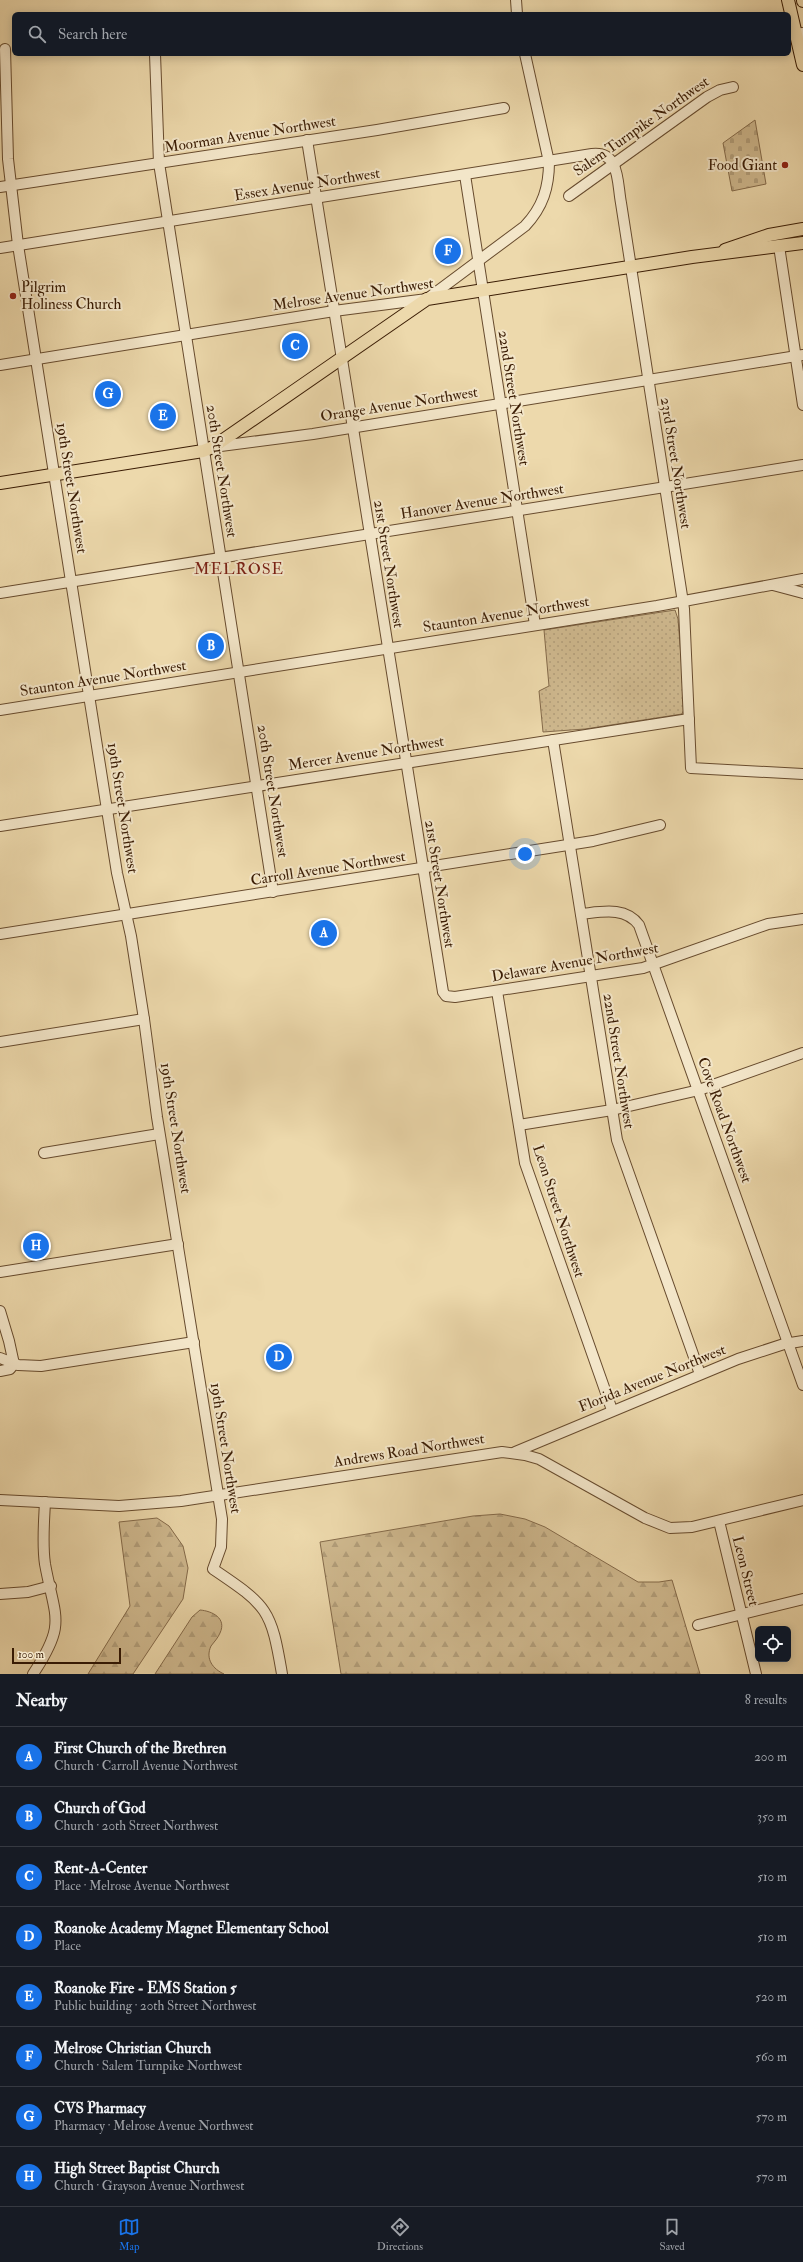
<!DOCTYPE html>
<html lang="en">
<head>
<meta charset="utf-8">
<style>
	body { margin:0; font-family:"IM FELL Double Pica",serif; background:#20242c; color:#f1f3f6 }
	.controls { position:absolute; right:12px; bottom:12px; display:grid; overflow:hidden; border-radius:6px; box-shadow:0 2px 10px #0003 }
	.controls button { width:36px; height:36px; display:grid; place-items:center; padding:0; border:0; border-bottom:1px solid #363941; background:#171b24; color:#f1f3f6; font:20px sans-serif }
	.scale { position:absolute; left:12px; bottom:10px; width:109px; box-sizing:border-box; padding-left:4px; border:2px solid #3a1c04; border-top:0; font-size:11px; line-height:14px; white-space:nowrap; color:#3a1c04; -webkit-text-stroke:3px #f3e6c9; paint-order:stroke }
	.you { position:absolute; left:525px; top:854px; width:14px; height:14px; margin:-10px; border:3px solid #fff; border-radius:50%; background:#1a73e8; box-shadow:0 0 0 6px #1a73e833 }
	.badge { display:grid; place-items:center; width:26px; height:26px; border-radius:50%; background:#1a73e8; color:#fff; font-size:13px; font-weight:700 }
	.pin { position:absolute; translate:-50% -50%; border:2px solid #fff; box-shadow:0 1px 4px #0006 }
	.list { margin:0; padding:0; list-style:none }
	h2 { display:flex; justify-content:space-between; align-items:center; height:52px; margin:0; padding:0 16px; font-size:17px }
	h2 small { font-size:13px; font-weight:400; color:#9ea1a6 }
	.list li { display:grid; grid-template-columns:26px 1fr auto; gap:12px; align-items:center; box-sizing:border-box; height:60px; padding:0 16px; border-top:1px solid #363941 }
	.list b { display:block; font-size:15px; white-space:nowrap }
	.list p { margin:0; font-size:13px; white-space:nowrap; color:#9ea1a6 }
	.list em { font-size:13px; font-style:normal; color:#9ea1a6 }
	.icon { flex:none; width:22px; height:22px; fill:none; stroke:currentColor; stroke-width:2; stroke-linecap:round; stroke-linejoin:round }
	.map { position:relative; flex:none; width:803px; height:1674px; overflow:hidden }
	.search { position:absolute; background:#171b24; box-shadow:0 2px 10px #0003; left:12px; right:12px; top:12px; height:44px; display:flex; align-items:center; gap:10px; box-sizing:border-box; padding:0 14px; border-radius:6px; color:#9ea1a6; font-size:15px }
	.sheet { height:532px; background:#171b24 }
	nav { display:flex; justify-content:space-around; align-items:center; box-sizing:border-box; height:56px; border-top:1px solid #363941; background:#171b24; font-size:11px; color:#9ea1a6 }
	nav a { display:grid; justify-items:center; gap:2px }
	nav .on { color:#1a73e8 }
	.map>svg:first-child { display:block }
	.forest { fill:url(#forest-firs); stroke:#846a4a }
	.cemetery { fill:url(#cemetery-stones); stroke:#846a4a }
	.park { fill:url(#park-dots); stroke:#846a4a }
	.lines { fill:none; stroke-linecap:round; stroke-linejoin:round }
	.minor-casing { stroke:#674b2e; stroke-width:12 }
	.major-casing { stroke:#3a1c04; stroke-width:14 }
	.minor { stroke:#f3e6c9; stroke-width:10 }
	.major { stroke:#edd9ac; stroke-width:12 }
	.poi-dot { fill:#8f2418; stroke:#f3e6c9; stroke-width:1.5 }
	.labels { text-anchor:middle; stroke-width:4; stroke-linejoin:round; paint-order:stroke }
	.street-label { font-size:15px; fill:#3a1c04; stroke:#f3e6c9 }
	.poi-label { font-size:15px; fill:#3a1c04; stroke:#f3e6c9; text-anchor:end }
	.neighbourhood-label { font-size:16px; letter-spacing:1px; fill:#7a1f14; stroke:#f3e6c9 }
</style>
</head>
<body>
<div class="map">
<svg width="803" height="1674" viewBox="0 0 803 1674">
	<defs>
		<pattern id="forest-firs" width="22" height="20" patternUnits="userSpaceOnUse"><rect width="22" height="20" fill="#cfb98f"/><path d="M5 1l3.5 6h-7zM16 11l3.5 6h-7z" fill="#b29e7a"/></pattern>
		<pattern id="cemetery-stones" width="16" height="16" patternUnits="userSpaceOnUse"><rect width="16" height="16" fill="#cfb98f"/><path d="M2 7V4a2 2 0 0 1 4 0v3zM10 15v-3a2 2 0 0 1 4 0v3z" fill="#b29e7a"/></pattern>
		<pattern id="park-dots" width="8" height="8" patternUnits="userSpaceOnUse"><rect width="8" height="8" fill="#cfb98f"/><path d="M2 2h.1M6 6h.1" fill="none" stroke="#b29e7a" stroke-width="1.8" stroke-linecap="round"/></pattern>
	</defs>
	<rect width="100%" height="100%" fill="#edd9ac"/>
	<filter id="stains"><feTurbulence type="fractalNoise" baseFrequency=".005" numOctaves="4"/><feColorMatrix values="0 0 0 0 .2 0 0 0 0 .09 0 0 0 0 .02 0 0 0 .5 -.17"/></filter>
	<radialGradient id="worn" r=".72"><stop offset=".6" stop-color="#630" stop-opacity="0"/><stop offset="1" stop-color="#630" stop-opacity=".3"/></radialGradient>
	<!-- forest -->
	<g class="forest">
		<polygon points="500,1514 525,1519 545,1527 638,1582 659,1582 672,1580 700,1674 341,1674 320,1542 473,1516"/>
		<polygon points="157,1518 169,1526 183,1546 188,1568 183,1599 133,1674 88,1674 130,1606 119,1522"/>
		<path d="M200 1610C212 1611 227 1618 220 1633 218 1638 214 1642 211 1646 205 1659 213 1669 224 1674H155L192 1617Z"/>
	</g>
	<!-- cemetery -->
	<polygon class="cemetery" points="755,120 766,184 732,191 723,143"/>
	<!-- park -->
	<polygon class="park" points="675,610 678,619 685,707 682,714 585,729 543,732 539,691 549,686 544,630"/>
	<g class="lines">
		<defs>
			<g id="minor">
				<polyline points="516,0 517,14"/>
				<polyline points="789,34 803,33"/>
				<path d="M5 49 8 159 18 245 117 873 131 936 144 1019 157 1117 222 1519 221 1547 213 1569C268 1606 271 1609 282 1674"/>
				<polyline points="155,54 159,163 273,892"/>
				<polyline points="307,140 443,992 446,996 455,997 643,968 768,924 803,919"/>
				<polyline points="465,175 535,625"/>
				<polyline points="0,187 377,130 504,108"/>
				<polyline points="569,196 707,97 720,90 733,87"/>
				<polyline points="779,246 803,405"/>
				<path d="M0 248 592 154C620 151 617 182 621 203L684 609 691 768 803 774"/>
				<path d="M0 365 334 311 427 299 525 226C543 207 549 187 549 162L525 54"/>
				<polyline points="213,447 313,434 803,355"/>
				<polyline points="773,585 803,593"/>
				<polyline points="0,593 803,465"/>
				<polyline points="0,710 657,606 803,579"/>
				<polyline points="553,740 617,1140 700,1374"/>
				<polyline points="0,826 689,719"/>
				<path d="M581 914C601 912 625 906 639 925L803 1385"/>
				<polyline points="0,934 593,841 660,825"/>
				<polyline points="497,991 525,1163 612,1410"/>
				<polyline points="0,1042 144,1019"/>
				<polyline points="519,1125 612,1110 699,1090 803,1053"/>
				<polyline points="44,1153 159,1134"/>
				<polyline points="0,1272 178,1244"/>
				<polyline points="0,1311 9,1341 14,1364"/>
				<polyline points="0,1358 18,1365 41,1366 194,1342"/>
				<polyline points="0,1371 10,1369 14,1364"/>
				<polyline points="515,1452 738,1359 784,1344 803,1341"/>
				<polyline points="0,1500 119,1506 181,1501 502,1452 525,1455 539,1459 645,1518 670,1528 692,1527 803,1500"/>
				<polyline points="719,1521 756,1674"/>
				<polyline points="0,1594 28,1592 51,1586"/>
				<polyline points="698,1625 803,1599"/>
				<path d="M33 1674C67 1623 55 1619 45 1564 42 1544 44 1523 45 1502"/>
			</g>
			<g id="major">
				<polyline points="788,0 803,65"/>
				<polyline points="803,0 803,1"/>
				<polyline points="725,250 769,235 803,229"/>
				<polyline points="0,483 203,451 213,447 427,299 692,257 803,243"/>
			</g>
		</defs>
		<!-- minor casing -->
		<use href="#minor" class="minor-casing"/>
		<!-- major casing -->
		<use href="#major" class="major-casing"/>
		<!-- minor -->
		<use href="#minor" class="minor"/>
		<!-- major -->
		<use href="#major" class="major"/>
	</g>
	<!-- markers -->
	<g class="poi-dot">
		<circle cx="785" cy="165" r="4"/>
		<circle cx="13" cy="296" r="4"/>
	</g>
	<g class="labels">
		<!-- street labels -->
		<g class="street-label">
			<text transform="translate(641 126) rotate(-35)" y="5">Salem Turnpike Northwest</text>
			<text transform="translate(250 134) rotate(-9)" y="5">Moorman Avenue Northwest</text>
			<text transform="translate(307 184) rotate(-9)" y="5">Essex Avenue Northwest</text>
			<text transform="translate(353 294) rotate(-8)" y="5">Melrose Avenue Northwest</text>
			<text transform="translate(514 398) rotate(81)" y="5">22nd Street Northwest</text>
			<text transform="translate(399 404) rotate(-9)" y="5">Orange Avenue Northwest</text>
			<text transform="translate(676 463) rotate(81)" y="5">23rd Street Northwest</text>
			<text transform="translate(222 471) rotate(81)" y="5">20th Street Northwest</text>
			<text transform="translate(72 488) rotate(81)" y="5">19th Street Northwest</text>
			<text transform="translate(482 501) rotate(-9)" y="5">Hanover Avenue Northwest</text>
			<text transform="translate(389 564) rotate(81)" y="5">21st Street Northwest</text>
			<text transform="translate(506 614) rotate(-9)" y="5">Staunton Avenue Northwest</text>
			<text transform="translate(103 678) rotate(-9)" y="5">Staunton Avenue Northwest</text>
			<text transform="translate(366 753) rotate(-9)" y="5">Mercer Avenue Northwest</text>
			<text transform="translate(273 791) rotate(81)" y="5">20th Street Northwest</text>
			<text transform="translate(123 808) rotate(81)" y="5">19th Street Northwest</text>
			<text transform="translate(328 868) rotate(-9)" y="5">Carroll Avenue Northwest</text>
			<text transform="translate(440 884) rotate(81)" y="5">21st Street Northwest</text>
			<text transform="translate(575 962) rotate(-10)" y="5">Delaware Avenue Northwest</text>
			<text transform="translate(619 1061) rotate(81)" y="5">22nd Street Northwest</text>
			<text transform="translate(725 1120) rotate(70)" y="5">Cove Road Northwest</text>
			<text transform="translate(176 1128) rotate(81)" y="5">19th Street Northwest</text>
			<text transform="translate(559 1211) rotate(72)" y="5">Leon Street Northwest</text>
			<text transform="translate(652 1378) rotate(-22)" y="5">Florida Avenue Northwest</text>
			<text transform="translate(226 1448) rotate(81)" y="5">19th Street Northwest</text>
			<text transform="translate(409 1450) rotate(-9)" y="5">Andrews Road Northwest</text>
			<text transform="translate(746 1571) rotate(76)" y="5">Leon Street</text>
		</g>
		<!-- poi labels -->
		<g class="poi-label">
			<text x="777" y="170">Food Giant</text>
			<text x="21" y="292" text-anchor="start">Pilgrim<tspan x="21" dy="17">Holiness Church</tspan></text>
		</g>
		<!-- neighbourhood labels -->
		<g class="neighbourhood-label">
			<text x="239" y="574">MELROSE</text>
		</g>
	</g>
	<rect width="100%" height="100%" filter="url(#stains)"/>
	<rect width="100%" height="100%" fill="url(#worn)"/>
</svg>
<div class="controls">
<button><svg class="icon" aria-label="locate" viewBox="0 0 24 24"><circle cx="12" cy="12" r="6"/><path d="M12 2v4M12 18v4M2 12h4M18 12h4"/></svg></button>
</div>
<div class="scale">100 m</div>
<div class="you"></div>
<div class="pin badge" style="left:324px;top:933px">A</div>
<div class="pin badge" style="left:211px;top:646px">B</div>
<div class="pin badge" style="left:295px;top:346px">C</div>
<div class="pin badge" style="left:279px;top:1357px">D</div>
<div class="pin badge" style="left:163px;top:416px">E</div>
<div class="pin badge" style="left:448px;top:251px">F</div>
<div class="pin badge" style="left:108px;top:394px">G</div>
<div class="pin badge" style="left:36px;top:1246px">H</div>
<div class="search"><svg class="icon" aria-label="search" viewBox="0 0 24 24"><circle cx="10" cy="10" r="6"/><path d="M15 15l6 6"/></svg>Search here</div>
</div>
<section class="sheet">
<h2>Nearby<small>8 results</small></h2>
<ul class="list">
<li><span class="badge">A</span><div><b>First Church of the Brethren</b><p>Church · Carroll Avenue Northwest</p></div><em>200 m</em></li>
<li><span class="badge">B</span><div><b>Church of God</b><p>Church · 20th Street Northwest</p></div><em>350 m</em></li>
<li><span class="badge">C</span><div><b>Rent-A-Center</b><p>Place · Melrose Avenue Northwest</p></div><em>510 m</em></li>
<li><span class="badge">D</span><div><b>Roanoke Academy Magnet Elementary School</b><p>Place</p></div><em>510 m</em></li>
<li><span class="badge">E</span><div><b>Roanoke Fire - EMS Station 5</b><p>Public building · 20th Street Northwest</p></div><em>520 m</em></li>
<li><span class="badge">F</span><div><b>Melrose Christian Church</b><p>Church · Salem Turnpike Northwest</p></div><em>560 m</em></li>
<li><span class="badge">G</span><div><b>CVS Pharmacy</b><p>Pharmacy · Melrose Avenue Northwest</p></div><em>570 m</em></li>
<li><span class="badge">H</span><div><b>High Street Baptist Church</b><p>Church · Grayson Avenue Northwest</p></div><em>570 m</em></li>
</ul>
</section>
<nav>
<a class="on"><svg class="icon" aria-label="map" viewBox="0 0 24 24"><path d="M3 6l6-2 6 2 6-2v14l-6 2-6-2-6 2zM9 4v14M15 6v14"/></svg>Map</a>
<a><svg class="icon" aria-label="directions" viewBox="0 0 24 24"><path d="M12 3l9 9-9 9-9-9zM9 14v-3h6M13 9l2 2-2 2"/></svg>Directions</a>
<a><svg class="icon" aria-label="saved" viewBox="0 0 24 24"><path d="M7 4h10v16l-5-4-5 4z"/></svg>Saved</a>
</nav>
</body>
</html>
